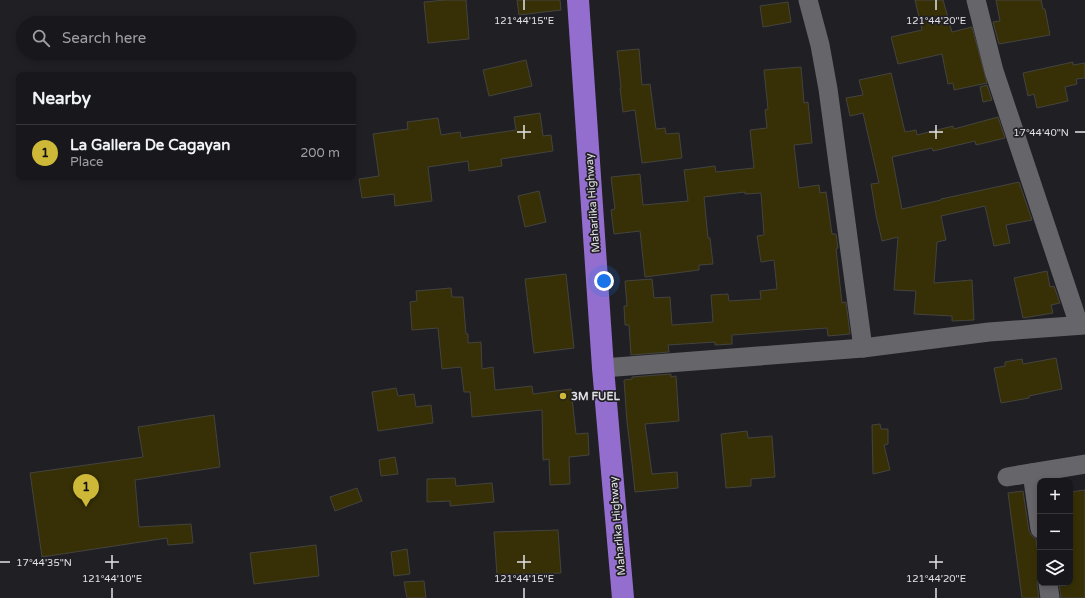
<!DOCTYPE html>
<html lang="en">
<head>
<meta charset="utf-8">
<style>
	body { margin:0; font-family:"Varela Round",sans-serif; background:#252428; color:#f1f3f6 }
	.controls { position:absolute; right:12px; bottom:12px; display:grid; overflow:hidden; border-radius:8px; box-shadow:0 2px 6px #0003 }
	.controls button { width:36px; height:36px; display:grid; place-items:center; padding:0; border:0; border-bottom:1px solid #36363a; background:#18171b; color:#f1f3f6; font:20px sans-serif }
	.you { position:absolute; left:604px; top:281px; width:14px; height:14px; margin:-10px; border:3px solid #fff; border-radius:50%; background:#1a73e8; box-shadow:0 0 0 6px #1a73e833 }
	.badge { display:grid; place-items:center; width:26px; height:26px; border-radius:50%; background:#ceb837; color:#111; font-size:13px; font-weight:700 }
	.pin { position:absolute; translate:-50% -33px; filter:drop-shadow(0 1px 2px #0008) }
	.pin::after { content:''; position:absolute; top:21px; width:14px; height:12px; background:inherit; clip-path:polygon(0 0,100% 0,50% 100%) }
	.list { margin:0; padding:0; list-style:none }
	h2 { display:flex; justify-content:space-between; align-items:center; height:52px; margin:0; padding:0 16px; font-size:17px }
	h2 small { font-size:13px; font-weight:400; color:#9f9fa3 }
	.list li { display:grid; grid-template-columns:26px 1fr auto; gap:12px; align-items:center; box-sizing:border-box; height:56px; padding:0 16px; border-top:1px solid #36363a }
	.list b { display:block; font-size:15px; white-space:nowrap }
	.list p { margin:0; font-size:13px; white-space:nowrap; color:#9f9fa3 }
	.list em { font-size:13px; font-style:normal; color:#9f9fa3 }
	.icon { flex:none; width:22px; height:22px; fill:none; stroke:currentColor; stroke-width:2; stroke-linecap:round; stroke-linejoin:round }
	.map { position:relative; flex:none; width:1085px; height:598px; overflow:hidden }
	.search { position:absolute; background:#18171b; box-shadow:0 2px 6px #0003; left:16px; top:16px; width:340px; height:44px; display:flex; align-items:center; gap:10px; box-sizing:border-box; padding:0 14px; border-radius:22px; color:#9f9fa3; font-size:15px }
	.panel { position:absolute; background:#18171b; box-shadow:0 2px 6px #0003; left:16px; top:72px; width:340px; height:108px; border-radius:8px }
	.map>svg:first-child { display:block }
	.building { fill:#373006; stroke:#44433e }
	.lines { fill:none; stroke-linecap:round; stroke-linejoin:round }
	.minor { stroke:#66656a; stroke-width:19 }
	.trunk { stroke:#946ecf; stroke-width:22 }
	.ticks { fill:none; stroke:#e3e2e6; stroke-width:1.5 }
	.poi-dot { fill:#ceb837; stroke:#201f24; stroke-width:1.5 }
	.labels { text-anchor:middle; stroke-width:3.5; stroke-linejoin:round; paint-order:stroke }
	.street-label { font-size:11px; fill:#e3e2e6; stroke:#201f24 }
	.poi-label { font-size:11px; font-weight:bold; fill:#e3e2e6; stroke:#201f24; text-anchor:start }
	.ticks-label { font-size:10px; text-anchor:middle; fill:#e3e2e6; stroke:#201f24; stroke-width:3.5; stroke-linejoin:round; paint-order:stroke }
</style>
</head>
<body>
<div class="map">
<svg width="1085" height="598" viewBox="0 0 1085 598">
	<rect width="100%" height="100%" fill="#201f24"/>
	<!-- building -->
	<g class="building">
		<polygon points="445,0 466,0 469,39 428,43 424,2"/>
		<polygon points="517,0 560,0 561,10 519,15"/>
		<polygon points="915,0 943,0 952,32 972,27 987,83 954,90 953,83 948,84 942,54 898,64 891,37 922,30"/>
		<polygon points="996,0 1041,0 1043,9 1045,9 1050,35 999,44 993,22 1000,21"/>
		<polygon points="788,2 791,22 763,27 760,6"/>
		<polygon points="639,49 642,85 650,84 656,129 665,128 666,134 679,133 682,158 642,163 635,110 623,112 620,88 621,88 617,51"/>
		<polygon points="526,60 532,86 489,96 483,70"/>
		<polygon points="1073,62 1073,65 1085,63 1085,78 1076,79 1077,84 1065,87 1068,101 1037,108 1034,94 1028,96 1023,73"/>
		<polygon points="801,67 804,103 808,102 812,143 794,145 799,188 819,185 820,193 826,192 832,234 836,234 838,248 836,249 842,303 846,302 850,334 828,336 827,328 732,335 732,344 715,345 715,342 668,345 669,352 631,355 629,325 625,325 624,306 627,306 625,281 652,279 654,298 670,297 672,325 713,322 711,295 728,294 729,301 761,299 760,291 777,289 774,260 761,262 757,236 764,235 761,193 745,194 745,192 704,197 708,238 710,238 713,264 699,265 699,270 645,277 640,231 614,234 611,210 615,209 611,177 640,174 643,205 688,201 684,170 715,166 716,172 754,168 750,130 767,128 765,110 768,109 764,70"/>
		<polygon points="891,73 905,132 916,130 917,135 953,126 954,129 998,117 1005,138 976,145 975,141 933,151 932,148 892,157 902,209 941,200 941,199 955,196 1019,182 1032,220 1006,225 1010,243 994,246 985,206 941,216 946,240 937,242 934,283 972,280 974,320 952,321 952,316 914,314 916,291 894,290 898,237 882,241 876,215 871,184 879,183 863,113 850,116 846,98 863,95 859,80"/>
		<polygon points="987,85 992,100 983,102 980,87"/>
		<polygon points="540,113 543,136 551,135 553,151 501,159 502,166 469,171 468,161 428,167 432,201 395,206 394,194 362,198 359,179 379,176 373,134 408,129 407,122 438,118 441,135 460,132 461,138 516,130 514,117"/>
		<polygon points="539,191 546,222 525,227 518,196"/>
		<polygon points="1047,271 1050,287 1054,286 1060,303 1051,305 1053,313 1023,318 1014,278"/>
		<polygon points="566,274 574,348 534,353 525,279"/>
		<polygon points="451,288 452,297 463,297 466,334 468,334 468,343 481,342 482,369 493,367 495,390 532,386 533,394 571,389 576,434 588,433 589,455 569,457 570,484 550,485 549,459 543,460 542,410 472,417 470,392 464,392 461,367 442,369 438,328 412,330 410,302 417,301 416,291"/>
		<polygon points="1056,358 1062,389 1029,396 1029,398 1001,403 994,368 1005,366 1005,362 1022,359 1023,364"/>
		<polygon points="671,374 671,377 676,376 679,421 645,424 652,474 677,472 678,488 635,492 632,463 627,422 624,380 632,379 632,377"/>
		<polygon points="396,388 398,396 414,394 416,407 431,405 433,423 378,431 372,392"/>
		<polygon points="214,415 220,467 135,480 139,527 191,524 193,543 168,545 167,538 42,557 30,473 143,457 138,427"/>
		<polygon points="880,424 881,429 888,429 888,444 884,445 890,470 873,474 872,425"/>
		<polygon points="747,431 748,438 772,436 775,477 751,479 751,486 726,488 721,434"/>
		<polygon points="395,457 398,474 381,476 379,460"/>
		<polygon points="455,478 456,486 492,483 494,502 450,506 450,501 427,502 427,479"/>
		<polygon points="357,488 362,501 335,511 330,497"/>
		<polygon points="1085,490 1085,598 1061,598 1059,583 1070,583 1070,492"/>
		<polygon points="1023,491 1029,531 1032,536 1036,539 1040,571 1040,576 1038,579 1037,584 1039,598 1022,598 1019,576 1008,493"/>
		<polygon points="558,530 561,573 497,575 494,532"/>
		<polygon points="316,545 319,576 254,584 250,553"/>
		<polygon points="407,549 410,574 394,576 391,552"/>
		<polygon points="424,581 426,598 407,598 404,582"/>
	</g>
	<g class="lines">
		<!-- minor -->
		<g class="minor">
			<polyline points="808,0 820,45 828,89 863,348"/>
			<polyline points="976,0 994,71 1079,325"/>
			<polyline points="603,368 863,348 989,332 1085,325"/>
			<polyline points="1032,473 1040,529"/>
			<polyline points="1007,477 1085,464"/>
			<polyline points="1048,583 1050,598"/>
		</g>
		<!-- trunk -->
		<polyline class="trunk" points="578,0 603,368 623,598"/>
	</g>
	<!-- ticks -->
	<path class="ticks" d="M524 0V10M936 0V10M524 125V139M936 125V139M517 132H531M929 132H943M1075 132H1085M112 555V569M524 555V569M936 555V569M0 562H10M105 562H119M517 562H531M929 562H943M112 588V598M524 588V598M936 588V598"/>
	<!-- markers -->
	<circle class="poi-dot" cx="563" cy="396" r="4"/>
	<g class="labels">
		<!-- street labels -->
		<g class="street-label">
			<text transform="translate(592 203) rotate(-94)" y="4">Maharlika Highway</text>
			<text transform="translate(617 526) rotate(-95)" y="4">Maharlika Highway</text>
		</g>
		<!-- poi labels -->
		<g class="poi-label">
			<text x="571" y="400">3M FUEL</text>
		</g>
	</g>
	<g class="ticks-label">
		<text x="524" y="24">121°44'15"E</text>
		<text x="936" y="24">121°44'20"E</text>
		<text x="1041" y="136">17°44'40"N</text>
		<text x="44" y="566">17°44'35"N</text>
		<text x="112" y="582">121°44'10"E</text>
		<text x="524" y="582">121°44'15"E</text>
		<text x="936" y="582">121°44'20"E</text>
	</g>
</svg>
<div class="controls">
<button>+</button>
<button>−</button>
<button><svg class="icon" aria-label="layers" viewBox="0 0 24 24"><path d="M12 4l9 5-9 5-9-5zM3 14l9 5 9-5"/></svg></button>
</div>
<div class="you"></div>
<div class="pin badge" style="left:86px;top:507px">1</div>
<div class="search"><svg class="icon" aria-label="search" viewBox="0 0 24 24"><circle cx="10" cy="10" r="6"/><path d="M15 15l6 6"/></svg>Search here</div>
<section class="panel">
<h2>Nearby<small></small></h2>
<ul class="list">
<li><span class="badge">1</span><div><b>La Gallera De Cagayan</b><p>Place</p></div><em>200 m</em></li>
</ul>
</section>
</div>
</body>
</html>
